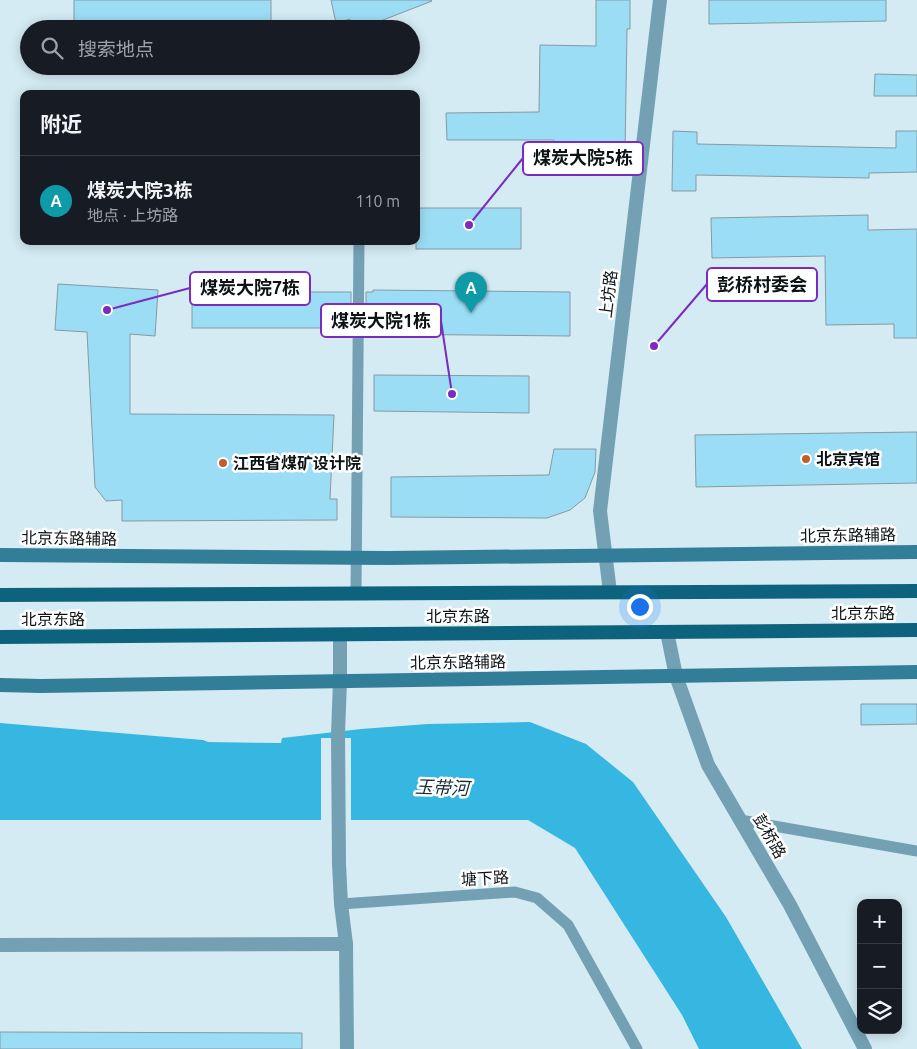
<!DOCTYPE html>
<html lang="zh">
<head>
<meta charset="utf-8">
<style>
	body { margin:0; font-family:Ubuntu,"Noto Sans SC",sans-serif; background:#20242c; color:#f1f3f6 }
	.controls { position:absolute; right:15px; bottom:15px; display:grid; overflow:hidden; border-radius:10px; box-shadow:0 2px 12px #0003 }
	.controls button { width:45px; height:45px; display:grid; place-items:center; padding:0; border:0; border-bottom:1px solid #363941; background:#171b24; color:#f1f3f6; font:25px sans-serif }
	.you { position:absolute; left:639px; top:606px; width:18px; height:18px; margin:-12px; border:4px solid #fff; border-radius:50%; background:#1a73e8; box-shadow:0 0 0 8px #1a73e833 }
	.badge { display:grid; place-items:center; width:32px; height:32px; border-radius:50%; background:#c35e2b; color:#fff; font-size:16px; font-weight:700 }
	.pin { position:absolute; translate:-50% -41px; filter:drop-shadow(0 1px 2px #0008) }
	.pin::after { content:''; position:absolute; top:26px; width:18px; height:15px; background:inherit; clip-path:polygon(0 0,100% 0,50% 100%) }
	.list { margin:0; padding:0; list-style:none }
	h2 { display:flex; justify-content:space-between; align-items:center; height:65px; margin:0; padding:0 20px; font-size:21px }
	h2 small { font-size:16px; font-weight:400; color:#9ea1a6 }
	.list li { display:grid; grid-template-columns:32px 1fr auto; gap:15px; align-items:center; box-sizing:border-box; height:90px; padding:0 20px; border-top:1px solid #363941 }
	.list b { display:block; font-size:19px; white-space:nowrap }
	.list p { margin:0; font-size:16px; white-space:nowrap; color:#9ea1a6 }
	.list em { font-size:16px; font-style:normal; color:#9ea1a6 }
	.icon { flex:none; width:28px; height:28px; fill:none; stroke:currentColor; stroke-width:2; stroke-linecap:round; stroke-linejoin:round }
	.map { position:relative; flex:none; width:917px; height:1049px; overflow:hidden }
	.search { position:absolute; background:#171b24; box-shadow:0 2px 12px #0003; left:20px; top:20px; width:400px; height:55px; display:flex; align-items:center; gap:12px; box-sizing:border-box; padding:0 18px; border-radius:28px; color:#9ea1a6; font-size:19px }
	.panel { position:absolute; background:#171b24; box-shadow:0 2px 12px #0003; left:20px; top:90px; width:400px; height:155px; border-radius:10px }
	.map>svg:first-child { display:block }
	.water { fill:#36b7e2 }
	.pier { fill:#d4ebf4 }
	.building { fill:#9cddf6; stroke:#859aa3 }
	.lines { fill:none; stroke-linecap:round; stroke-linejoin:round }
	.service { stroke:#73a1b3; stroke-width:11 }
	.minor { stroke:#73a1b3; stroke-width:14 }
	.secondary { stroke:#327e99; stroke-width:14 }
	.primary { stroke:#0d637d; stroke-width:14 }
	.poi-dot { fill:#c35e2b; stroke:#fff; stroke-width:2 }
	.labels { text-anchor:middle; stroke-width:5; stroke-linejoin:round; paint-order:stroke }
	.street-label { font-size:16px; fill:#0b1316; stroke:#fff }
	.poi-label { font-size:16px; font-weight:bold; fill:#0b1316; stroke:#fff; text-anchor:start }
	.water-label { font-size:18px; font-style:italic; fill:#192e36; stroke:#fff }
	.leader { fill:none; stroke:#7b2cbf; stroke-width:2 }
	.callout-dot { fill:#7b2cbf; stroke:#fff; stroke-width:2 }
	.callout { fill:#fff; stroke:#7b2cbf; stroke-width:2 }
	.callout-label { font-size:18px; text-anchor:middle; font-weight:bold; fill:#0b1316 }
</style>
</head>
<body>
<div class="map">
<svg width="917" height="1049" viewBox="0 0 917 1049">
	<rect width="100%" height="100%" fill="#d4ebf4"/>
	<!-- water -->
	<polygon class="water" points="530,722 586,744 633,782 726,917 802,1049 699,1049 682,1015 575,848 528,820 0,820 0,723 203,740 208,742 281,743 282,738 361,729 428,724"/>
	<!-- pier -->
	<rect class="pier" x="321" y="738" width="30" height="84"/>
	<!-- building -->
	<g class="building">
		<rect x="74" y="0" width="197" height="29"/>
		<polygon points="331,0 431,0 432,1 360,29 352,29 350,19 336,23"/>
		<polygon points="596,0 630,0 630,29 627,29 625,153 554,151 554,140 447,140 446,113 539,112 540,45 596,46"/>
		<polygon points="709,0 886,0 886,21 709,24"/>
		<polygon points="875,74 917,75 917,96 874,96"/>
		<polygon points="673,131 697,132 697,144 896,148 896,131 917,131 917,172 869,173 869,178 696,175 696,191 672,191"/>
		<rect x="416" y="208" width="105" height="41"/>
		<polygon points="868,215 868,230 917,229 917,338 894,338 894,324 826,325 825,256 712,258 711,218"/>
		<polygon points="58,284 158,290 155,336 130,334 130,414 334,415 330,499 337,499 337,520 122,521 122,500 106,501 95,487 87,332 55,330"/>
		<polygon points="373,290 570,292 570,336 372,334 372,328 366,328 366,292 373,292"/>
		<rect x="192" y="292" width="159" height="36"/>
		<polygon points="374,375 529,376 529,413 374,411"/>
		<polygon points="917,432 917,483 696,487 695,435"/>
		<polygon points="554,449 596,449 595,472 585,498 570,510 547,518 391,517 391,477 549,475"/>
		<polygon points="861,704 917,704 917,724 861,725"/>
		<polygon points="0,1032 302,1033 302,1049 0,1049"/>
	</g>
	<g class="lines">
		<!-- service -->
		<g class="service">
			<polyline points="356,593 359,241"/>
			<polyline points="740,820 917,851"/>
			<polyline points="341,904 515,892 537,898 568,925 637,1049"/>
		</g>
		<!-- minor -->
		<g class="minor">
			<polyline points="610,592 600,511 660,0"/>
			<polyline points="667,632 676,676 708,765 790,905 865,1049"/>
			<polyline points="340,635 340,681 338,734 339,864 341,904 346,944 347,1049"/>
			<polyline points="0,945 346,944"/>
		</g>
		<!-- secondary -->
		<g class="secondary">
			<polyline points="0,555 388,558 917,552"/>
			<polyline points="0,685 41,686 917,672"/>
		</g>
		<!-- primary -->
		<g class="primary">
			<polyline points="0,595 917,591"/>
			<polyline points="0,637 917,630"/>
		</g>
	</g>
	<!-- markers -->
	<g class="poi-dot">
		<circle cx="806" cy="459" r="5"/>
		<circle cx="223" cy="463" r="5"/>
	</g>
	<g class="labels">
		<!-- street labels -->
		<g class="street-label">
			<text transform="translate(608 294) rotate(-83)" y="6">上坊路</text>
			<text transform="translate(848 535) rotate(-1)" y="6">北京东路辅路</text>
			<text transform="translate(69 538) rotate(1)" y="6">北京东路辅路</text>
			<text x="863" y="619">北京东路</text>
			<text x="458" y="622">北京东路</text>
			<text x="53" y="625">北京东路</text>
			<text transform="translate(458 662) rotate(-1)" y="6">北京东路辅路</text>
			<text transform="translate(770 836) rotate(60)" y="6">彭桥路</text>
			<text transform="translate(485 878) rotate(-3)" y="6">塘下路</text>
		</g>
		<!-- poi labels -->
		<g class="poi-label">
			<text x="816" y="465">北京宾馆</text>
			<text x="233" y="469">江西省煤矿设计院</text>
		</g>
		<!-- water labels -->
		<g class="water-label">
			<text transform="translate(442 788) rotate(2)" y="6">玉带河</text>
		</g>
	</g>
	<!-- callouts -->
	<path class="leader" d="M469 225L523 158M654 346L707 284M107 310L190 288M452 394L441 321"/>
	<g class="callout-dot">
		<circle cx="469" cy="225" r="5"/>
		<circle cx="654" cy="346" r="5"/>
		<circle cx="107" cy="310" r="5"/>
		<circle cx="452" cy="394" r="5"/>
	</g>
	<g class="callout">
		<rect x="523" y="142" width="120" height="33" rx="5"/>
		<rect x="707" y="268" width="110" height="33" rx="5"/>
		<rect x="190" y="272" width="120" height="33" rx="5"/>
		<rect x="321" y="304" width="120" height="33" rx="5"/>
	</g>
	<g class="callout-label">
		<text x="583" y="164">煤炭大院5栋</text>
		<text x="762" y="291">彭桥村委会</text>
		<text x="250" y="294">煤炭大院7栋</text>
		<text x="381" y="327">煤炭大院1栋</text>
	</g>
</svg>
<div class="controls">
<button>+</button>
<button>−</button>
<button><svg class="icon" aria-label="layers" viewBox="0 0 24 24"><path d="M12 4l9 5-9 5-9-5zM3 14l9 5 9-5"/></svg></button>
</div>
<div class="you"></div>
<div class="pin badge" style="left:471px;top:313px;background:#0f9aa8">A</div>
<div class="search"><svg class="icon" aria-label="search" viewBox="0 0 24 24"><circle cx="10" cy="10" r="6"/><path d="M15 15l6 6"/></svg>搜索地点</div>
<section class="panel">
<h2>附近<small></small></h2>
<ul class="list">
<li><span class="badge" style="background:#0f9aa8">A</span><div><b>煤炭大院3栋</b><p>地点 · 上坊路</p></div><em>110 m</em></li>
</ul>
</section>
</div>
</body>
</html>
